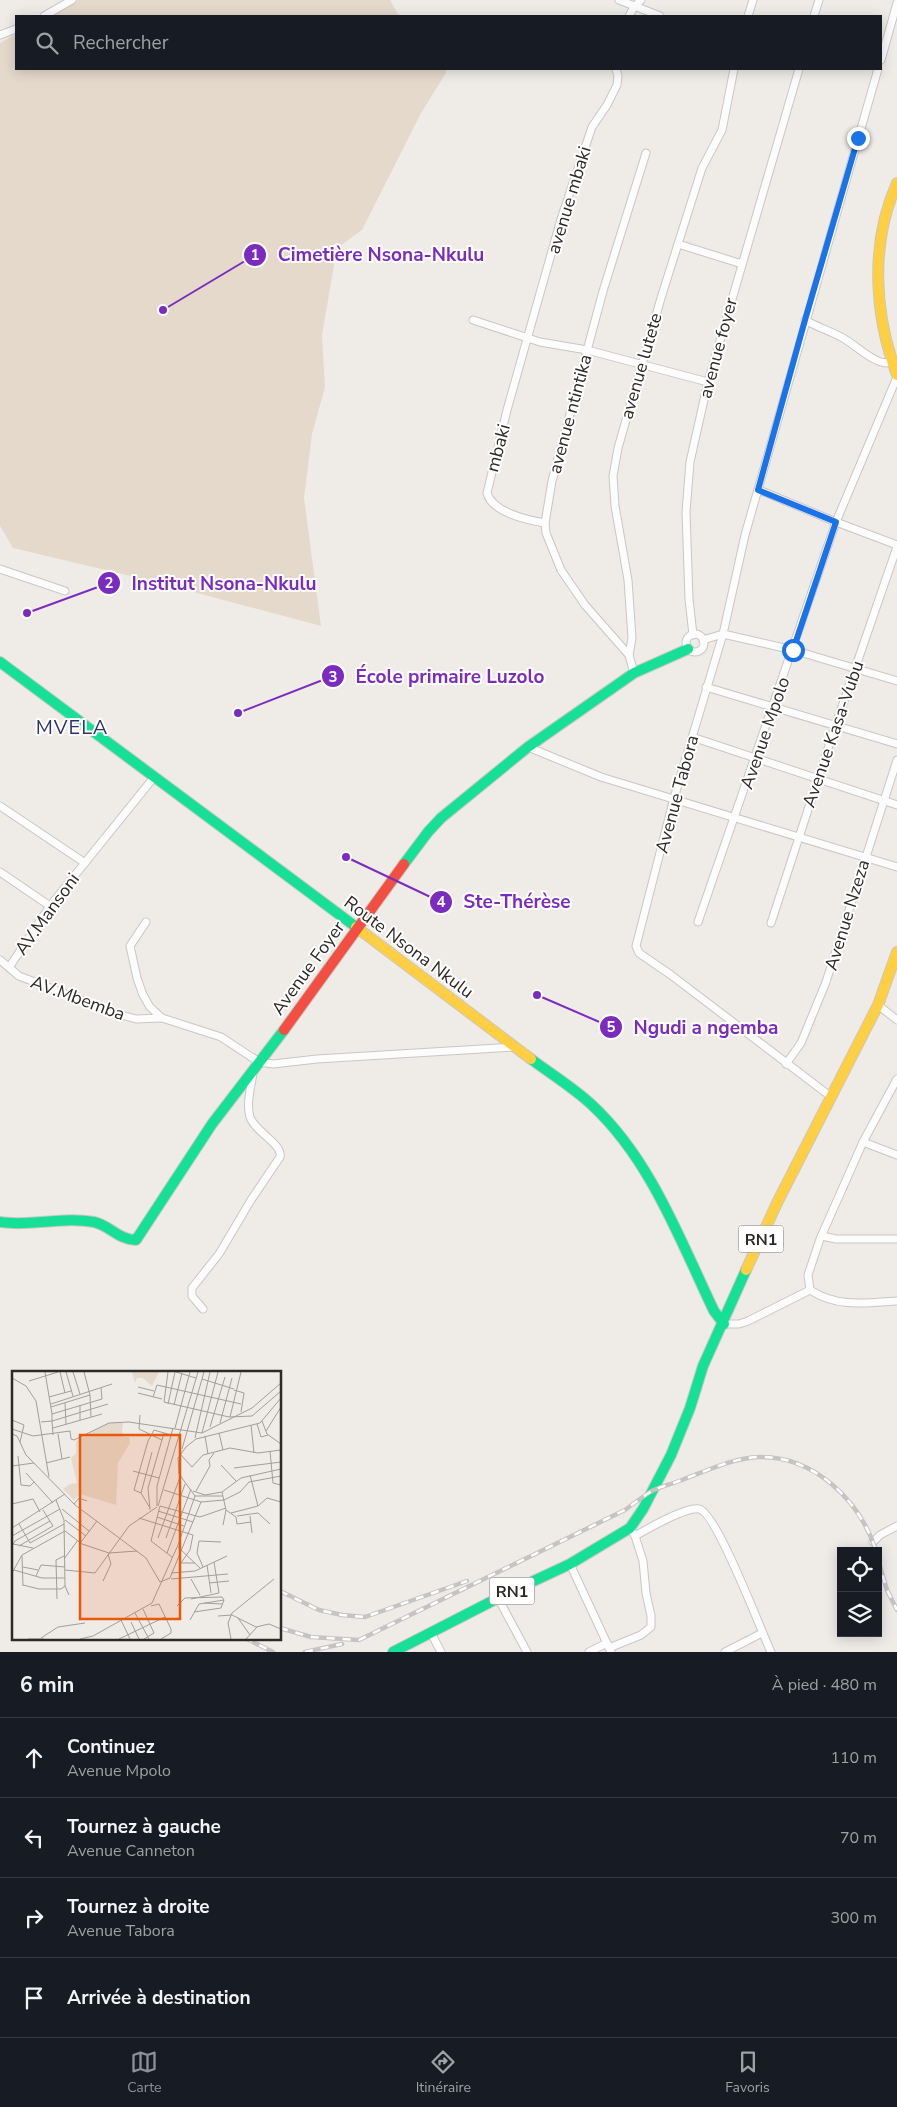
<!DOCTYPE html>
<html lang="fr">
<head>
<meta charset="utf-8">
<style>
	body { margin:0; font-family:"Nunito Sans",sans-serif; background:#20242c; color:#f1f3f6 }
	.controls { position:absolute; right:15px; bottom:15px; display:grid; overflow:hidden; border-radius:0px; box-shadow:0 2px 12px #0003 }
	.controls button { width:45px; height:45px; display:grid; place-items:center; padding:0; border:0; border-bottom:1px solid #363941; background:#171b24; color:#f1f3f6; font:25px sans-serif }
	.stop { position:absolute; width:15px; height:15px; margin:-11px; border:4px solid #1a73e8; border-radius:50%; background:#fff }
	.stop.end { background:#1a73e8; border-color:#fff; box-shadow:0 1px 5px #0008 }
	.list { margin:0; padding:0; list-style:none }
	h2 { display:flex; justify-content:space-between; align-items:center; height:65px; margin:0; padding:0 20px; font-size:21px }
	h2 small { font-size:16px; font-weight:400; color:#9ea1a6 }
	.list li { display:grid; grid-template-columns:32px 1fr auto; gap:15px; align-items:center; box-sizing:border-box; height:80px; padding:0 20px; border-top:1px solid #363941 }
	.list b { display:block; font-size:19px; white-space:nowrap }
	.list p { margin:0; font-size:16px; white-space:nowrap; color:#9ea1a6 }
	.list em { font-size:16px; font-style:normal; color:#9ea1a6 }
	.icon { flex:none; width:28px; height:28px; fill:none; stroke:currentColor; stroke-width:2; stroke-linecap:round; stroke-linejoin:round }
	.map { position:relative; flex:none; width:897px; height:1652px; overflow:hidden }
	.search { position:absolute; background:#171b24; box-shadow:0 2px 12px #0003; left:15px; right:15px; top:15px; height:55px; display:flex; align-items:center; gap:12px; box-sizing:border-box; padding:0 18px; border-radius:0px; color:#9ea1a6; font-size:19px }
	.sheet { height:385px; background:#171b24 }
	nav { display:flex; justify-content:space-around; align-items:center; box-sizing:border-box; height:70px; border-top:1px solid #363941; background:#171b24; font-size:14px; color:#9ea1a6 }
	nav a { display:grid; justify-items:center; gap:2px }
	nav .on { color:#8c9099 }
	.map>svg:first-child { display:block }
	.green { fill:#e5d9cc }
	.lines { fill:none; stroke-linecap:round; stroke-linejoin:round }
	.street-casing { stroke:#c9c7c4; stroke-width:9 }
	.fast-casing { stroke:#c9c7c4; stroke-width:12 }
	.slow-casing { stroke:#c9c7c4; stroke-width:12 }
	.jam-casing { stroke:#c9c7c4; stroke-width:12 }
	.street { stroke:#fdfcfc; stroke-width:7 }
	.fast { stroke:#16e098; stroke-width:10 }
	.slow { stroke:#ffcf43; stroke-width:10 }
	.jam { stroke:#f24e42; stroke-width:10 }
	.rail-casing { stroke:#c5c4c3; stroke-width:4.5 }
	.rail { stroke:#fff; stroke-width:2.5; stroke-dasharray:8; stroke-linecap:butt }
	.route { stroke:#1a73e8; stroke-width:6 }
	.labels { text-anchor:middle; stroke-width:4; stroke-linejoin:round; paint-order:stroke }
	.shield { fill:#fff; stroke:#6b6968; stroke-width:1 }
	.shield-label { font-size:16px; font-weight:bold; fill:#2c2927 }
	.street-label { font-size:18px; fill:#2c2927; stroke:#fff }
	.quarter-label { font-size:20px; letter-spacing:1px; fill:#2e316c; stroke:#fff }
	.inset-road { fill:none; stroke:#a19e9b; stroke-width:1 }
	.view { fill:#e8590c; fill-opacity:0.15; stroke:#e8590c; stroke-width:2.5 }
	.inset-edge { fill:none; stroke:#2c2927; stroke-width:2.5 }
	.leader { fill:none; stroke:#7b2cbf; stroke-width:2 }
	.callout-dot { fill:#7b2cbf; stroke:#fff; stroke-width:2 }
	.mark-label { font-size:15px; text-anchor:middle; font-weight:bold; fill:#fff }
	.callout-label { font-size:19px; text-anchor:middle; font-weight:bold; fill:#7b2cbf; stroke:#fff; stroke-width:4; stroke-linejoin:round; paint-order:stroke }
</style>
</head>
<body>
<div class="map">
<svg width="897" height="1652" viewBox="0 0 897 1652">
	<rect width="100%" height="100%" fill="#efece8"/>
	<!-- green -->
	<g class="green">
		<polygon points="77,0 390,0 398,14 403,16 49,16"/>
		<polygon points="16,34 16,69 446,69 446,73 421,113 362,230 337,248 322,335 325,387 312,434 304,498 321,626 160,583 13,548 0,526 0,43"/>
	</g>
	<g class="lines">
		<defs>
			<g id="street">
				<polyline points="619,0 660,16"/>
				<polyline points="44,16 72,0"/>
				<polyline points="629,16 634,7 641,0"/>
				<polyline points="748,16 753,0"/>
				<polyline points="814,16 819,0"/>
				<polyline points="0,35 16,29"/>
				<polyline points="881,60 897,3"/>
				<polyline points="678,244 742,264"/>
				<polyline points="473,320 540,342 587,350 708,382"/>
				<path d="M805 320C817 327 830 331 841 337 855 344 870 361 886 363L890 361"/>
				<polyline points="759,490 836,522 897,545"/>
				<path d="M545 523C527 520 492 512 487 493L507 410 561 219 592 127 607 105 617 85 618 76 616 69"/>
				<polyline points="0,569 65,591"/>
				<circle cx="695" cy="643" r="9"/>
				<polyline points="693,635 689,599 686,512 690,462 708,382 799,69"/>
				<polyline points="703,640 723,634 745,535 878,69"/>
				<polyline points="629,655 585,605 561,570 546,533 545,523 552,481 603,291 646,153"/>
				<polyline points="634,673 629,655 632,638 628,580 615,506 613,476 618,448 661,298 702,168 722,130 734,69"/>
				<polyline points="706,687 897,744"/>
				<polyline points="692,737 897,805"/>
				<polyline points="528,747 601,777 897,867"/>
				<polyline points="0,806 85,863"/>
				<polyline points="0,872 50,906"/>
				<polyline points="146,922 130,946 137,978 143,995 150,1007 162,1018 221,1037 259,1062 273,1064 317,1059 516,1047"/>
				<polyline points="698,922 836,522 897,377"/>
				<polyline points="771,923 836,724 897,547"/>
				<polyline points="0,960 19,976 118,1014 136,1019 162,1018"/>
				<polyline points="10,966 50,906 155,776"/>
				<polyline points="878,1005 897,1020"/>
				<polyline points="786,1064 801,1043 826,982 897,760"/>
				<polyline points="830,1096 671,975 639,953 636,946 674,798 723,634 793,650 897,681"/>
				<polyline points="863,1142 897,1155"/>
				<polyline points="822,1236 836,1239 897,1239"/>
				<polyline points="810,1290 808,1275 820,1239 863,1142 897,1079"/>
				<path d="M810 1290C838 1308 866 1303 897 1301"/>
				<path d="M203 1309 192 1296V1288L219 1254 251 1200 280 1157C283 1144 255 1132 250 1117 246 1103 251 1087 253 1073"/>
				<polyline points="724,1324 739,1324 748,1321 810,1290"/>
				<path d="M630 1528 635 1536C647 1529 686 1507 699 1509 716 1511 761 1631 771 1652"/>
				<polyline points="873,1542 880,1535 897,1526"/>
				<polyline points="570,1564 611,1652"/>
				<polyline points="498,1598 527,1652"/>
				<polyline points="431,1633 441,1652"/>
				<polyline points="609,1648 641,1635 651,1627 651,1616 646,1593 643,1561 635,1536"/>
				<polyline points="589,1652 607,1643"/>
				<polyline points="725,1652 762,1633"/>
			</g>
			<g id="fast">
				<polyline points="0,662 356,927"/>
				<polyline points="404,864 428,832 441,818 528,747 634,673 688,649"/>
				<path d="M531 1059C551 1074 574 1088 592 1105 651 1160 680 1240 714 1311L724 1324"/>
				<path d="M0 1222C31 1227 62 1216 94 1222 109 1225 119 1240 136 1240L212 1124 284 1030"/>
				<polyline points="393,1652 506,1594 570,1564 630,1528 643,1509 671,1455 690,1408 703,1366 746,1270"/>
			</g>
			<g id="slow">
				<path d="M897 183C870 243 874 314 897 375"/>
				<polyline points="356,927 531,1059"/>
				<polyline points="746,1270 778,1201 878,1005 897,952"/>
			</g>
			<polyline id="jam" points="284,1030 404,864"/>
		</defs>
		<!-- street casing -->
		<use href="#street" class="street-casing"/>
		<!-- fast casing -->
		<use href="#fast" class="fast-casing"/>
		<!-- slow casing -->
		<use href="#slow" class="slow-casing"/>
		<!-- jam casing -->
		<use href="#jam" class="jam-casing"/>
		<!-- street -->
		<use href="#street" class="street"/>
		<!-- fast -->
		<use href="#fast" class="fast"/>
		<!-- slow -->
		<use href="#slow" class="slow"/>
		<!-- jam -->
		<use href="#jam" class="jam"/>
		<defs>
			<g id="rail">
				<polyline points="878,1560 887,1590 897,1610"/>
				<polyline points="280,1591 319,1610 342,1615 365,1617 467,1581"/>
				<path d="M280 1628 311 1637 359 1640 625 1510C633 1504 641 1498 650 1492 658 1487 669 1485 679 1481 704 1472 732 1458 759 1457 814 1456 860 1500 876 1551"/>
				<polyline points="245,1638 273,1652"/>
				<polyline points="305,1652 342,1644"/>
			</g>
		</defs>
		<!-- rail casing -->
		<use href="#rail" class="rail-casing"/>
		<!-- rail -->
		<use href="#rail" class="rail"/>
	</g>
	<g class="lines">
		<!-- route -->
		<polyline class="route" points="793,650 836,522 758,490 805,320 858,138"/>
	</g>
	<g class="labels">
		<!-- shield labels -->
		<g class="shield">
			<rect x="738.5" y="1225.5" width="45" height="27" rx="4"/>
			<rect x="489.5" y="1577.5" width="45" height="27" rx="4"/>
		</g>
		<g class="shield-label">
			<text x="761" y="1245">RN1</text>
			<text x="512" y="1597">RN1</text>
		</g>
		<!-- street labels -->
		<g class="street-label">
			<text transform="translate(569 200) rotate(-73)" y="6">avenue mbaki</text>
			<text transform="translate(718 348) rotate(-75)" y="6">avenue foyer</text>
			<text transform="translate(641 366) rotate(-74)" y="6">avenue lutete</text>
			<text transform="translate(570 414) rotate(-75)" y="6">avenue ntintika</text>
			<text transform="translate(498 448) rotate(-75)" y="6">mbaki</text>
			<text transform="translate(765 733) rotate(-71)" y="6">Avenue Mpolo</text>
			<text transform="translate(833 734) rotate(-71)" y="6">Avenue Kasa-Vubu</text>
			<text transform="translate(677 794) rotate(-75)" y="6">Avenue Tabora</text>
			<text transform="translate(47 914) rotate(-54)" y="6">AV.Mansoni</text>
			<text transform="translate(847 915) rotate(-73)" y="6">Avenue Nzeza</text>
			<text transform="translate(409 947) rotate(37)" y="6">Route Nsona Nkulu</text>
			<text transform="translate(308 968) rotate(-54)" y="6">Avenue Foyer</text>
			<text transform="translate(78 998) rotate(20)" y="6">AV.Mbemba</text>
		</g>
		<!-- quarter labels -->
		<g class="quarter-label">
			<text x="72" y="734">MVELA</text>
		</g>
	</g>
	<!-- overview -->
	<g transform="translate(12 1371)">
		<rect width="269" height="269" fill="#efece8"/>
		<path d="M120 1H147L140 15 131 7H125L123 12ZM96 52H111L110 60 112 66H117L118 72 106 92 104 134 68 123 62 129 51 118 58 113 65 112 59 87 64 82V70Z" fill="#e5d9cc"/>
		<path class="inset-road" d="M33 1 40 43M48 1 53 22M54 1 61 25M61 1 68 23M72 1 78 24 79 46M156 1 152 31 217 46 240 45 269 20M164 1 184 7M0 7 14 15 24 30 37 106M190 8 222 18M17 10 46 1M126 16 142 20M222 19 232 22 229 41M126 22 150 28M37 26 59 20M141 26 145 14 229 33M53 32 54 53M39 33 100 13M156 33 163 1M68 34V49M162 34 170 2M39 36 78 24M128 44 127 58 150 69M218 46 229 1M0 49 12 54 8 71M250 50 255 63 269 73M29 51 40 50V43L90 28 89 17M208 52 220 7M245 53 249 66 256 64M239 54 242 82M198 56 213 6M41 57 90 43M163 57 178 1M0 58 21 65 58 60 59 68 62 69 97 52 117 51 190 62 240 37 269 12M254 60 269 36M190 62 206 1M207 62 211 79M0 63 5 65 14 84 63 134 134 187 148 211 158 207M46 63 50 88M41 64 40 50 96 33M193 65 196 83M183 67 198 1M170 78 192 1M258 80 261 112 269 114M169 84 180 96 191 84 218 77 246 82 269 79M6 85 9 114 18 115 22 111M34 92 58 86M209 94 224 110M0 95 22 92M222 97 269 91M121 100 147 107M14 102 41 132M238 104 246 135M152 119 189 131 212 129 228 121 237 111 269 105M181 120 193 124 210 121 229 107 269 98M184 120 198 95 197 89 202 82M210 121 214 139 224 146 225 153 239 151M129 122 122 119 136 70 142 59 159 64M183 125H211M44 129 52 149 53 215 57 224M0 133 21 128 28 141M62 133 67 127 75 130M145 135V115L161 57M146 135 186 1M246 135 255 127 269 131M138 137 129 122 140 81M50 138 77 160M31 139 41 155M138 139 136 117 152 62M146 140 181 151M219 142 246 135M225 145 246 142 258 153M238 145 240 162M145 146 172 155M127 147 181 164 178 179 169 192H183M53 149 74 165M7 153 18 172 52 153M211 154 214 139M0 157 53 123M0 165 48 138M146 167 168 106M154 167 173 113M69 171 85 150M1 173 21 177M0 175 3 170 38 150M7 175 41 155M166 176 188 197M155 182 179 118M10 185 11 215M160 186 139 170 148 135 188 146 214 137M52 188 66 169M195 194 199 222M11 196 26 199M191 196 185 182 187 170 209 171M2 199 30 207H53M53 199 83 202 117 155 145 136M0 202 10 184 53 160 70 173 97 182 125 180M159 202 183 200 215 185M24 205 29 194 53 196M158 207 189 131M159 208 216 203M179 208 188 224M91 210 99 193 96 183M197 212 217 210M11 214 27 218H49L53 215M45 228 44 189 52 185M179 228 207 222 202 191M192 232 210 233M139 235 147 233 159 258V262L149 268M165 235 173 227 210 226 212 229M131 238 142 262 132 268M182 241 209 237 212 229M123 242 137 268M206 245 220 244 244 256 257 253 269 258M226 247 238 264M109 249 118 268M178 249 187 233 212 229M119 251 127 268M29 267 46 256 73 252M16 268H32M68 268 81 265 140 232 166 174 183 125 167 103 166 87 174 76 184 68 248 52 269 27M107 268 153 246M219 268 216 252 220 242 262 208M234 268 245 256"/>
		<path class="view" d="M68 64H168V248H68Z"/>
		<rect width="269" height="269" class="inset-edge"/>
	</g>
	<!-- callouts -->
	<path class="leader" d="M163 310L255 255M27 613L109 583M238 713L333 676M346 857L441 902M537 995L611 1027"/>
	<g class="callout-dot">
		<circle cx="163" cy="310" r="5"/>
		<circle cx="27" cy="613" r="5"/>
		<circle cx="238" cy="713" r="5"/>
		<circle cx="346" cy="857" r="5"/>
		<circle cx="537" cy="995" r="5"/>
		<circle cx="255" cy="255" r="12"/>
		<circle cx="109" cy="583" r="12"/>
		<circle cx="333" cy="676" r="12"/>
		<circle cx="441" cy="902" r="12"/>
		<circle cx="611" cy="1027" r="12"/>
	</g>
	<g class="mark-label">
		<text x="255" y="260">1</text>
		<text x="109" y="588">2</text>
		<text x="333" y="682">3</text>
		<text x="441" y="907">4</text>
		<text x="611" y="1032">5</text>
	</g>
	<g class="callout-label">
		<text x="381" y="261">Cimetière Nsona-Nkulu</text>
		<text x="224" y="590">Institut Nsona-Nkulu</text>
		<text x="450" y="683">École primaire Luzolo</text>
		<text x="517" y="908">Ste-Thérèse</text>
		<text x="706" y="1034">Ngudi a ngemba</text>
	</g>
</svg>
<div class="controls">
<button><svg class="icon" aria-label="locate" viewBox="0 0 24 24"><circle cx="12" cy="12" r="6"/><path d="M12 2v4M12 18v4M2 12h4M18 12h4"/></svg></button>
<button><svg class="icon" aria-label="layers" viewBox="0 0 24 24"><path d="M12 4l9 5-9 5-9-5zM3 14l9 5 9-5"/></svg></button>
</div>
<div class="stop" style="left:793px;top:650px"></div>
<div class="stop end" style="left:858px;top:138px"></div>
<div class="search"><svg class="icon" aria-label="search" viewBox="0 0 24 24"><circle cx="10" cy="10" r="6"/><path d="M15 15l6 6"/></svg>Rechercher</div>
</div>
<section class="sheet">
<h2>6 min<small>À pied · 480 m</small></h2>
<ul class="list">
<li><svg class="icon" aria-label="ahead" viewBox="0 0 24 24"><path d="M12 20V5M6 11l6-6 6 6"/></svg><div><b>Continuez</b><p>Avenue Mpolo</p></div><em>110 m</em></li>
<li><svg class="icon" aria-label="left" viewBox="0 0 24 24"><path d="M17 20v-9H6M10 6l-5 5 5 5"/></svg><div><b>Tournez à gauche</b><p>Avenue Canneton</p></div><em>70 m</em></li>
<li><svg class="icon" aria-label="right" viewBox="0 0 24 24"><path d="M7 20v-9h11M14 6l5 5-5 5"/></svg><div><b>Tournez à droite</b><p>Avenue Tabora</p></div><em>300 m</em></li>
<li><svg class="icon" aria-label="arrive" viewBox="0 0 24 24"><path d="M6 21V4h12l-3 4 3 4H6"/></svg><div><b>Arrivée à destination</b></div></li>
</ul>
</section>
<nav>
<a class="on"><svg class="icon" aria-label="map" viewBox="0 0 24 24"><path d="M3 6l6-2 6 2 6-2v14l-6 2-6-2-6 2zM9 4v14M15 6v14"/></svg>Carte</a>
<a><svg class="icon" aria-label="directions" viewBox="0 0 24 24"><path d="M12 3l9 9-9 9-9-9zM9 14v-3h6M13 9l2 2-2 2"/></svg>Itinéraire</a>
<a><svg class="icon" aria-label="saved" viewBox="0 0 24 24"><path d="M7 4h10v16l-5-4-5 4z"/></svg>Favoris</a>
</nav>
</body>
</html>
